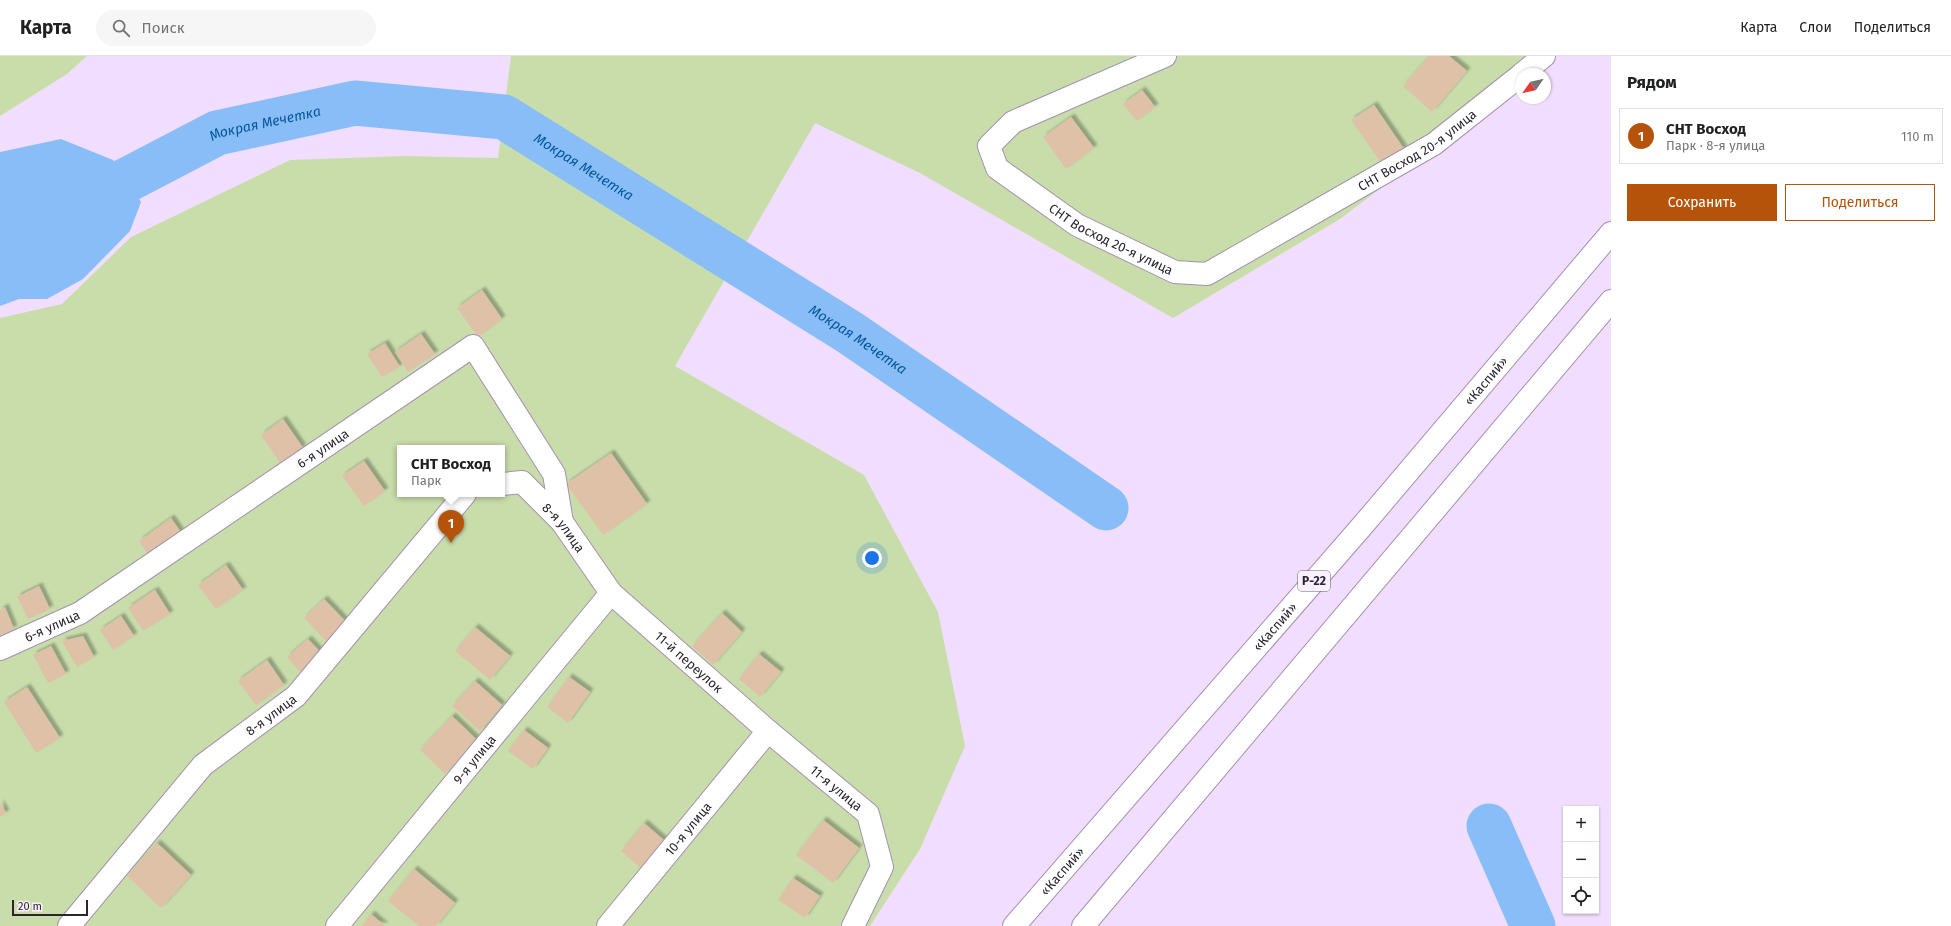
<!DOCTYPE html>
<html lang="ru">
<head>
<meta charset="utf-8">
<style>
	body { margin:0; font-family:"Fira Sans",sans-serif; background:#f6f6f6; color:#202124 }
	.controls { position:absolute; right:12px; bottom:12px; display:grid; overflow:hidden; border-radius:0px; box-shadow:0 1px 3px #0004 }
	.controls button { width:36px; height:36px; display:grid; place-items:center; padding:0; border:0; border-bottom:1px solid #e0e0e0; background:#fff; color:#202124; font:20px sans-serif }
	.compass { position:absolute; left:1515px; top:12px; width:36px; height:36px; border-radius:50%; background:#fff; box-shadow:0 1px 3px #0004; rotate:236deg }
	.scale { position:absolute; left:12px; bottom:10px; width:76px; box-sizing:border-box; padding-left:4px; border:2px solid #2b2430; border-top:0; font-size:11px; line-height:14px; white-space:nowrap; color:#2b2430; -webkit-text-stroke:3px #f8f0fd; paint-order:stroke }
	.you { position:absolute; left:872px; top:502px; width:14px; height:14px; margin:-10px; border:3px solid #fff; border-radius:50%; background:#1a73e8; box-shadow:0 0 0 6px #1a73e833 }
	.badge { display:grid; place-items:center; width:26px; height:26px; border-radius:50%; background:#b45309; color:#fff; font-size:13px; font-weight:700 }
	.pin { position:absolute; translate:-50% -33px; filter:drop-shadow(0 1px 2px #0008) }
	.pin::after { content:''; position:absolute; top:21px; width:14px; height:12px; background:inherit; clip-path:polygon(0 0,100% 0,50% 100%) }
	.popup { position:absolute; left:397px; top:389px; width:108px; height:52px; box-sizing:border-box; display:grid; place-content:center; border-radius:0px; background:#fff; filter:drop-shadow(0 1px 3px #0005); font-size:13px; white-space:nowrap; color:#757577 }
	.popup b { font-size:15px; color:#202124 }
	.popup::after { content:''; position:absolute; left:50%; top:100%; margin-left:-8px; border:8px solid transparent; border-top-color:#fff }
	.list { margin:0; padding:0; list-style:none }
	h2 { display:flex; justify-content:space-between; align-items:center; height:52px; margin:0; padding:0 16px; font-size:17px }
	h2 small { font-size:13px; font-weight:400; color:#757577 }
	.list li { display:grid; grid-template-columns:26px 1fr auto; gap:12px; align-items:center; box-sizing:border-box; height:56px; margin:0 8px 8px; padding:0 8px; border:1px solid #e0e0e0; border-radius:0px }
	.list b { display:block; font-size:15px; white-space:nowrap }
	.list p { margin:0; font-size:13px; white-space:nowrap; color:#757577 }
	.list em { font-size:13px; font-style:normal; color:#757577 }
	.actions { display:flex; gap:8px; padding:12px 16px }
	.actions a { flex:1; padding:9px 0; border:1px solid #b45309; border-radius:0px; text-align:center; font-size:14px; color:#b45309 }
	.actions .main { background:#b45309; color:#fff }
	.icon { flex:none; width:22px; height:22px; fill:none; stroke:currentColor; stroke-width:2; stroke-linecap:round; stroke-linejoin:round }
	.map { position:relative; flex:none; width:1611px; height:870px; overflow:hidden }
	header { display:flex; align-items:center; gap:24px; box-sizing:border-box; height:56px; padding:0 20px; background:#fff; border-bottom:1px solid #e0e0e0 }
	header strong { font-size:19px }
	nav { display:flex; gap:22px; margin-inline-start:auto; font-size:14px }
	.search { width:280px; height:36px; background:#f6f6f6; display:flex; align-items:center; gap:10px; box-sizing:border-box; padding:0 14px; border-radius:22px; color:#757577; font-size:15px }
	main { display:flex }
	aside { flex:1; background:#fff }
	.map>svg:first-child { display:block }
	.green { fill:#c9ddab; fill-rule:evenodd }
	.water { fill:#88bdf8 }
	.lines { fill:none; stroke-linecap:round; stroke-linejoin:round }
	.river { stroke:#88bdf8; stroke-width:45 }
	.building { fill:#dfc1a7; filter:url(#shadow) }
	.minor-casing { stroke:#a491b0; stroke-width:24 }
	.highway-casing { stroke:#a491b0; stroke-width:24 }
	.minor { stroke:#fff; stroke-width:22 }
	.highway { stroke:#fff; stroke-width:22 }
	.labels { text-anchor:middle; stroke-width:3.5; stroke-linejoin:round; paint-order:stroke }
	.shield { fill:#f8f0fd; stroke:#68616e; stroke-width:1 }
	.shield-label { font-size:12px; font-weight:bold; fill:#2b2430 }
	.street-label { font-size:13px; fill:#2b2430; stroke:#f8f0fd }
	.water-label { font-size:14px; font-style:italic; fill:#02569b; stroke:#f8f0fd }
</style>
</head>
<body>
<header>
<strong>Карта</strong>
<div class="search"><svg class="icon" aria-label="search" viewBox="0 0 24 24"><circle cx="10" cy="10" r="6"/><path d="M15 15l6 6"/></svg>Поиск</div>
<nav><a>Карта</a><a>Слои</a><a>Поделиться</a></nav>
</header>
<main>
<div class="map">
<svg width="1611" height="870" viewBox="0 0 1611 870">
	<defs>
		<filter id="shadow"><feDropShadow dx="3.5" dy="-3.5" stdDeviation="1" flood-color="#0004"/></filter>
	</defs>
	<rect width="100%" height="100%" fill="#f1ddfe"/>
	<!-- green -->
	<g class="green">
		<polygon points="0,0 87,0 67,18 0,60"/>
		<path d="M511 0H1555L1340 163 1173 262 920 117 815 67 675 310 864 419 938 556 965 690 920 793 870 870H0V262L62 248 131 181 290 104 405 100 498 102ZM400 392H502V438H400Z"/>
	</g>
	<!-- water -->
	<polygon class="water" points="61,83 113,104 141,146 130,175 83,223 47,243 19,243 0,250 0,96"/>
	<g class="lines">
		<!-- river -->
		<g class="river">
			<path id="s1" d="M0 177 127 124 217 77 355 47 504 61 849 276 1106 452"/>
			<polyline points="1489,770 1533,870"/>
		</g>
	</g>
	<!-- building -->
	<g class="building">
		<polygon points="1429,0 1449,0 1467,15 1432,56 1403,30"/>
		<polygon points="1142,34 1155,51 1137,65 1123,48"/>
		<polygon points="1374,49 1404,93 1382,108 1351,64"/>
		<polygon points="1071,61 1094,92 1066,113 1043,81"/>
		<polygon points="482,234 502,263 478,281 457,252"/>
		<polygon points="421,278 435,298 408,316 395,296"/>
		<polygon points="385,287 400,311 382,321 367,298"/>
		<polygon points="283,363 303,392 281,408 261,379"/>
		<polygon points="611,397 647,448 603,479 566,428"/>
		<polygon points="364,405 385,435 364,450 342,420"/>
		<polygon points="171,462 182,478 150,502 139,485"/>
		<polygon points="226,509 243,534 216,553 198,529"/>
		<polygon points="39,530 50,553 28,563 17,541"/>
		<polygon points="155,534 170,558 143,575 128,552"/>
		<polygon points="324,543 346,566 326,585 304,562"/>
		<polygon points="5,551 14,573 0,579 0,554"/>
		<polygon points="722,557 742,576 713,609 692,590"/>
		<polygon points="121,560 134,580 113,594 100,574"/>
		<polygon points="475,571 510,600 490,624 455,595"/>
		<polygon points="83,580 94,601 77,611 62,585"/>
		<polygon points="308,583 321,597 300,616 287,601"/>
		<polygon points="51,590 66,618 48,627 33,599"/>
		<polygon points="759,598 781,616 760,641 739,623"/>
		<polygon points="267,604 284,629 256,649 238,625"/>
		<polygon points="569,621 590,636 568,667 547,651"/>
		<polygon points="475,625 502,649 480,675 452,650"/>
		<polygon points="27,631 60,682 36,697 4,646"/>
		<polygon points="452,660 477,684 445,718 420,694"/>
		<polygon points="524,674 548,692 533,713 508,695"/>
		<polygon points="0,747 6,757 0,761"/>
		<polygon points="823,764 859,792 833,827 796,799"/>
		<polygon points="644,767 666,786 643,814 621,795"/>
		<polygon points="157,787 191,819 161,852 127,820"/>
		<polygon points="414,813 455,847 436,870 419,870 388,845"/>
		<polygon points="793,822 820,840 805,862 778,844"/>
		<polygon points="371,858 385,870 362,870"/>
	</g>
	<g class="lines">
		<defs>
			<g id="minor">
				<path id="s2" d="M1165 0 1013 66 989 90 997 112 1077 169 1175 216 1207 218 1434 88 1521 19"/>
				<polyline points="1522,18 1544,0"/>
				<path id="s3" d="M502 428 522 426 562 466 611 537 768 675 868 758 882 811 853 870"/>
				<path id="s4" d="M0 593 80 557 473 290 554 418 562 466"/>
				<path id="s5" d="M69 870 203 709 296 640 465 438"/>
				<path id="s6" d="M337 870 611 537"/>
				<path id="s7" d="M608 870 768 675"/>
			</g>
			<g id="highway">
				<path id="s8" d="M1014 870 1363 469 1611 177"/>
				<polyline points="1083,870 1611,245"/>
			</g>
		</defs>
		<!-- minor casing -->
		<use href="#minor" class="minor-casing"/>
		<!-- highway casing -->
		<use href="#highway" class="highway-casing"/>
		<!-- minor -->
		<use href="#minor" class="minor"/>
		<!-- highway -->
		<use href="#highway" class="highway"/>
	</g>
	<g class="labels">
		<!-- shield labels -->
		<rect class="shield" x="1298" y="515" width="32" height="20" rx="3"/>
		<g class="shield-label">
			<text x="1314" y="529">Р-22</text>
		</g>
		<!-- street labels -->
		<g class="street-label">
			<text dy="5" stroke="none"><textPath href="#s2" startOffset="706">СНТ Восход 20-я улица</textPath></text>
			<text dy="5" stroke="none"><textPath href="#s2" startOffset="358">СНТ Восход 20-я улица</textPath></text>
			<text dy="5" stroke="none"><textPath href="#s8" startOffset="721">«Каспий»</textPath></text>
			<text dy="5" stroke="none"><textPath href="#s4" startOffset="381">6-я улица</textPath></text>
			<text dy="5" stroke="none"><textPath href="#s3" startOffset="82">8-я улица</textPath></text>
			<text dy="5" stroke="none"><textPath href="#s4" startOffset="57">6-я улица</textPath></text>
			<text dy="5" stroke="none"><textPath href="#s8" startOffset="397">«Каспий»</textPath></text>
			<text dy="5" stroke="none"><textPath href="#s3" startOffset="267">11-й переулок</textPath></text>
			<text dy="5" stroke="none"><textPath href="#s5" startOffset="294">8-я улица</textPath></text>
			<text dy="5" stroke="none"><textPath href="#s6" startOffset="216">9-я улица</textPath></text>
			<text dy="5" stroke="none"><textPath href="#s3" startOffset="461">11-я улица</textPath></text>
			<text dy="5" stroke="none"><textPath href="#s7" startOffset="126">10-я улица</textPath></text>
			<text dy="5" stroke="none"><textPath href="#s8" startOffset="73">«Каспий»</textPath></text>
		</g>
		<!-- water labels -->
		<g class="water-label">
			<text dy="5" stroke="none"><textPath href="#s1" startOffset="288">Мокрая Мечетка</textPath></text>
			<text dy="5" stroke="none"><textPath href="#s1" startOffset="624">Мокрая Мечетка</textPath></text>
			<text dy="5" stroke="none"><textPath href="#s1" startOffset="948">Мокрая Мечетка</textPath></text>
		</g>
	</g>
</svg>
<div class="controls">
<button>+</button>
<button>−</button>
<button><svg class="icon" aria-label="locate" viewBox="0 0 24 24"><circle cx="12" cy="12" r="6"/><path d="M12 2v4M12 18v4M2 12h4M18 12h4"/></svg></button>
</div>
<svg class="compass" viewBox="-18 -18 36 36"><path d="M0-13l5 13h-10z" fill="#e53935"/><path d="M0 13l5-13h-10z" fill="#757577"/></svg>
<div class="scale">20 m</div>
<div class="you"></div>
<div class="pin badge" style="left:451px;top:487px">1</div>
<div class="popup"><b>СНТ Восход</b>Парк</div>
</div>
<aside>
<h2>Рядом<small></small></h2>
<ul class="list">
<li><span class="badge">1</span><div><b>СНТ Восход</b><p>Парк · 8-я улица</p></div><em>110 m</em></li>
</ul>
<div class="actions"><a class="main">Сохранить</a><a>Поделиться</a></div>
</aside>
</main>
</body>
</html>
